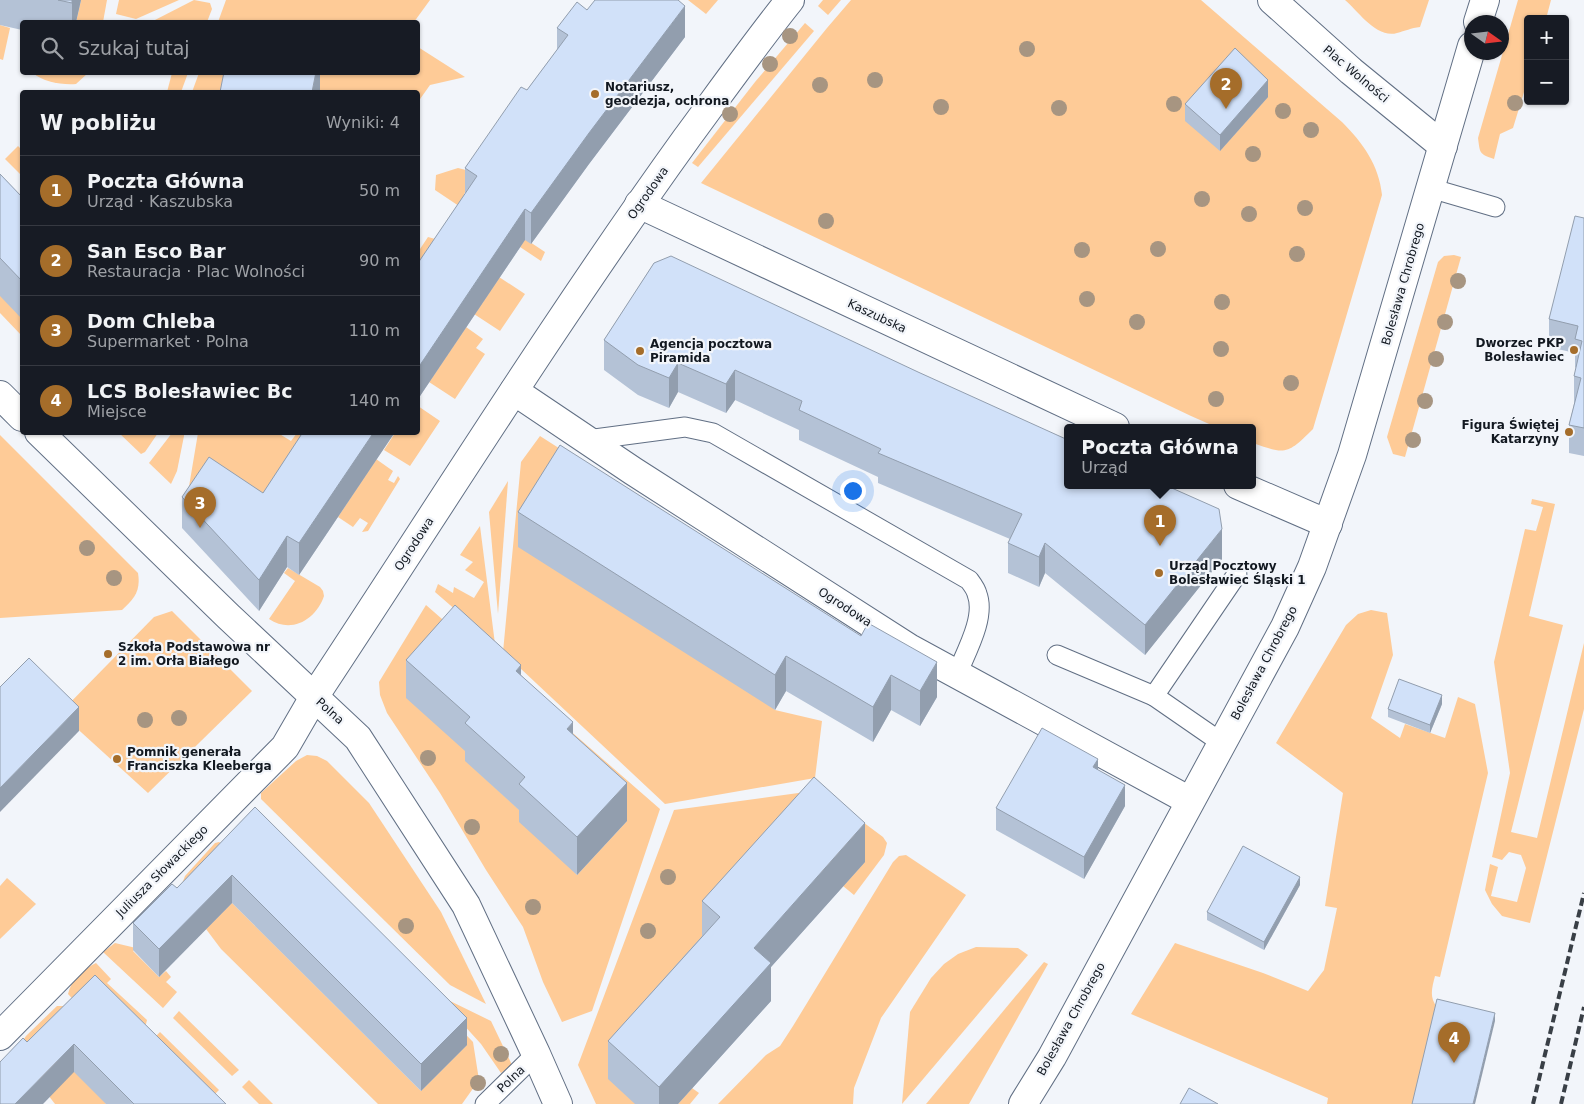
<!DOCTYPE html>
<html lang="pl">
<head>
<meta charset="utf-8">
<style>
	body { margin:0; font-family:"DejaVu Sans",sans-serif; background:#242831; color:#f1f3f6 }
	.controls { position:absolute; right:15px; top:15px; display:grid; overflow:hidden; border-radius:5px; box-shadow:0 1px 4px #0004 }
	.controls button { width:45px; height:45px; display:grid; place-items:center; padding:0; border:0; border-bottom:1px solid #363941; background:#171b24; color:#f1f3f6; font:25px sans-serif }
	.compass { position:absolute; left:1464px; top:15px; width:45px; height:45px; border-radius:50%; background:#171b24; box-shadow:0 1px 4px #0004; rotate:104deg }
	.you { position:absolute; left:852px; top:490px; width:18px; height:18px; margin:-12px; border:4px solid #fff; border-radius:50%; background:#1a73e8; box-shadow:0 0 0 8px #1a73e833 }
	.badge { display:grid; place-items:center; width:32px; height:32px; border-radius:50%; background:#a56d2a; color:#fff; font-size:16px; font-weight:700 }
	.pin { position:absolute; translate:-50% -41px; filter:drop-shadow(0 1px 2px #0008) }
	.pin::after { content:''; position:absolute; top:26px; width:18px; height:15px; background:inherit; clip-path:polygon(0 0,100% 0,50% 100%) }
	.popup { position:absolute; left:1064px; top:424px; width:192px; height:65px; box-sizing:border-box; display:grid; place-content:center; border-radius:5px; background:#171b24; filter:drop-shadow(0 1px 4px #0005); font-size:16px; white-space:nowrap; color:#9ea1a6 }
	.popup b { font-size:19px; color:#f1f3f6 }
	.popup::after { content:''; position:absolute; left:50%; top:100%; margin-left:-10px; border:10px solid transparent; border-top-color:#171b24 }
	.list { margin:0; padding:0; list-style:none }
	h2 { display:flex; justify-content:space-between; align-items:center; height:65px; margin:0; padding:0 20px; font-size:21px }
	h2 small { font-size:16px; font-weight:400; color:#9ea1a6 }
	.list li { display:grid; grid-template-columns:32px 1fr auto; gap:15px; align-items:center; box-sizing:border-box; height:70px; padding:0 20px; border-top:1px solid #363941 }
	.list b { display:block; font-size:19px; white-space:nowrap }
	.list p { margin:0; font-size:16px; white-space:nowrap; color:#9ea1a6 }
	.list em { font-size:16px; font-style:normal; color:#9ea1a6 }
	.icon { flex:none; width:28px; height:28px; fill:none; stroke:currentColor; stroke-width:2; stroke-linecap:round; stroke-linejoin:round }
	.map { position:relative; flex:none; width:1584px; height:1104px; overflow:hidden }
	.search { position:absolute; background:#171b24; box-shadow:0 1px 4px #0004; left:20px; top:20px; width:400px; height:55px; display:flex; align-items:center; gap:12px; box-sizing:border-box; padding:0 18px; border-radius:5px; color:#9ea1a6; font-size:19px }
	.panel { position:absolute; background:#171b24; box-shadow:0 1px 4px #0004; left:20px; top:90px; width:400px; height:345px; border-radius:5px }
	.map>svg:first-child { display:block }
	.green { fill:#fecb97; fill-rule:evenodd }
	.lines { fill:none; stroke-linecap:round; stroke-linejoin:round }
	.service-casing { stroke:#616f84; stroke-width:21 }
	.minor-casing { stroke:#616f84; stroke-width:30 }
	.tertiary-casing { stroke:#616f84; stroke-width:30 }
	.service { stroke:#fff; stroke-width:19 }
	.minor { stroke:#fff; stroke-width:28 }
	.tertiary { stroke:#fff; stroke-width:28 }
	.rail { stroke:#393f46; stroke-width:4; stroke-dasharray:8 4; stroke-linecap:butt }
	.tree { fill:#a79581 }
	.wall { fill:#b4c2d6 }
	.shaded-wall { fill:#929eae }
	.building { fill:#d1e1f9; stroke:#929eae }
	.poi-dot { fill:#a56d2a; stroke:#f2f5fa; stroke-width:2 }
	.labels { text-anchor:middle; stroke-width:4.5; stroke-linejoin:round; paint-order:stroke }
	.street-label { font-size:12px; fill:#121820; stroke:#f2f5fa }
	.poi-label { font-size:12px; font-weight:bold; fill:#121820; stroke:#f2f5fa; text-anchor:start }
</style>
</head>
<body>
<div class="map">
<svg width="1584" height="1104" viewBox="0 0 1584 1104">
	<rect width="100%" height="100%" fill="#f2f5fa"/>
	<!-- green -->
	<g class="green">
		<polygon points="81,0 107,0 103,22 76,22"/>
		<polygon points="119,0 179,0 136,19 116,14"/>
		<polygon points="194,0 210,3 212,9 207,22 151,22"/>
		<polygon points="226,0 430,0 414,22 218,22"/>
		<polygon points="688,0 718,0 706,14"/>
		<polygon points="823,0 841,0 828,15 818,6"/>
		<path d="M851 0H1201L1342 122C1363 143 1379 165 1382 195L1313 429C1288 454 1286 455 1253 443L1252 427H1216L1191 416 701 183 827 28Z"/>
		<path d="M1345 0H1429L1420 27C1411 28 1405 31 1397 33 1377 39 1358 11 1345 0Z"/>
		<path d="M1518 0H1551L1546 19H1528V79L1513 128 1500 134 1494 159C1479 154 1480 153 1478 138Z"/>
		<polygon points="805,23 814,31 698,167 692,163 755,82"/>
		<polygon points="0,25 10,28 3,60 0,59"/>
		<polygon points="418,47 465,77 430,85 418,102 418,92 192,92 199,73 418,72"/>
		<path d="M33 73V72L88 73 76 84C61 85 43 82 33 73Z"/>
		<polygon points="172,73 188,73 181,92 167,92"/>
		<polygon points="18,146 22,150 22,176 5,159"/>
		<polygon points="458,168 474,172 472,181 464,194 465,199 545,252 541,261 435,190 436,175"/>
		<polygon points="428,237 446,242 525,294 500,331 474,314 418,295 418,252"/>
		<polygon points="1454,255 1461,257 1405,457 1393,454 1387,437 1438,262 1444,256"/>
		<polygon points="0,295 22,318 22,336 0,313"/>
		<polygon points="466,327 483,339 476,348 485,354 455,399 429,382"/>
		<polygon points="418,406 440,421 410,466 384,450 395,433 418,432"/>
		<polygon points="119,433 158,433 145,452 141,454"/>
		<polygon points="172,433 184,433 184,436 177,471 171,484 149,463"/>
		<polygon points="198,433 278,433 291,441 297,433 324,433 263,524 209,488 182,528"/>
		<path d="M0 435 138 573C141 591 134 599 122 610L0 618Z"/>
		<polygon points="540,436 618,486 775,710 822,721 815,778 665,804 503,652 521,462"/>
		<polygon points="376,459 393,471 388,480 394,483 398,476 400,479 368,531 362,532 368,523 360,518 353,527 338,517"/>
		<polygon points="508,481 498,614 489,512"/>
		<polygon points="1532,499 1555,504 1529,616 1563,625 1511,832 1537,838 1584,643 1584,709 1530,923 1502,916 1492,904 1485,890 1490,864 1498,867 1491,896 1517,902 1526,868 1521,855 1509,852 1502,860 1492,857 1510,773 1494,662 1525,529 1536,531 1543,507 1531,504"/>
		<polygon points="480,526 495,644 435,592 438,584 453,593 454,587 474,598 484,582 465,570 473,562 460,555"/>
		<path d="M288 568 320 587 323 591 324 596C316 620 291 634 269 619L295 581 284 573Z"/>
		<path d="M426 605 660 809 592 1011 562 1022 543 982 523 927 486 870 440 793 387 713 380 695 379 682ZM470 756 627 821 577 875 525 815 466 761Z"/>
		<path d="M1371 610 1387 613 1393 655 1371 718 1400 738 1405 724 1445 738 1458 697 1475 704 1488 773 1440 977 1435 976C1432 988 1429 997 1437 1007L1414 1104H1327L1328 1098 1131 1014 1175 943 1263 973 1308 991 1324 970 1337 908 1325 906 1343 793 1276 743 1346 625 1358 614Z"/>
		<polygon points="172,611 252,691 148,793 60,713 154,617"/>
		<polygon points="307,755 317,756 327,761 369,803 441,912 486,1004 450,985 261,799 261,793 296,761"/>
		<polygon points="820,790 883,837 887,843 884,855 854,895 843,886 865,861 635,1104 596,1104 578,1065 674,810"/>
		<polygon points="219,842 223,844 210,881 421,1091 466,1045 432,1011 438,1006 473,1042 479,1080 462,1104 378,1104 221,949 206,929 182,884 185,876 215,843"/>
		<polygon points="906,855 966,895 881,1018 854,1088 853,1104 718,1104 766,1055 780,1046 793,1026 893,862 899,856"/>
		<polygon points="7,878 36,904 0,939 0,886"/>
		<polygon points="115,943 136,948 133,951 159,977 166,971 171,977 166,982 177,992 163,1008 103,952"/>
		<polygon points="976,947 1018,948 1028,955 902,1104 910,1012 931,978 944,964 958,954"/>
		<polygon points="1044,962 1048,964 969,1104 926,1104"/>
		<path d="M96 963 111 979 107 983 147 1020 146 1024 132 1039 86 1013 68 994C71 980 83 969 96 963Z"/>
		<polygon points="446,999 491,1021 512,1065 501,1073 481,1044 442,1001"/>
		<polygon points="57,1006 63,1006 77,1021 106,1104 55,1104 15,1052 26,1036"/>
		<polygon points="179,1011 239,1070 232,1076 173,1018"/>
		<polygon points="160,1032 219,1090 205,1104 143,1049"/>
		<polygon points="249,1080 273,1104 259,1104 242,1087"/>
		<polygon points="692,1088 699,1093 690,1104 678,1104"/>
	</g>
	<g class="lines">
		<defs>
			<g id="service">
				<polyline points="1430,188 1495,207"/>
				<path d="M587 440 685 427 713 433 969 580C972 584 976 589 977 594 986 617 966 652 957 674"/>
				<polyline points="1057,655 1154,696"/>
				<polyline points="1222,743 1154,696 1237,574"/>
				<polyline points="485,1104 536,1054"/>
			</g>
			<g id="minor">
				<polyline points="1272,0 1351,71 1443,146"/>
				<polyline points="639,204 1115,427"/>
				<polyline points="514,391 633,471 909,648 1190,801"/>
				<polyline points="0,395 22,417"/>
				<polyline points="39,432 228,616 358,738 466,905 536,1054 558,1104"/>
				<polyline points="1238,485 1328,524"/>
				<path d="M0 1036 285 747 314 697C437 511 555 321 686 139 720 93 754 45 790 0"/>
			</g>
			<g id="tertiary">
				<polyline points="1478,22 1485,0"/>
				<polyline points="1023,1104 1052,1057 1285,627 1312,567 1352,455 1472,46"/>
			</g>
		</defs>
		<!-- service casing -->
		<use href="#service" class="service-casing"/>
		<!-- minor casing -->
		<use href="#minor" class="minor-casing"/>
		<!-- tertiary casing -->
		<use href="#tertiary" class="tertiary-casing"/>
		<!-- service -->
		<use href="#service" class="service"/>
		<!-- minor -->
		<use href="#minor" class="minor"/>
		<!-- tertiary -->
		<use href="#tertiary" class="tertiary"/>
		<!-- rail -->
		<g class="rail">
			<polyline points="1533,1104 1584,893"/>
			<polyline points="1561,1104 1584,1007"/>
		</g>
	</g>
	<!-- trees -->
	<g class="tree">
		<circle cx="790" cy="36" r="8"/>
		<circle cx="1027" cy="49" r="8"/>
		<circle cx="770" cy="64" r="8"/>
		<circle cx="875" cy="80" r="8"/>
		<circle cx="820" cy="85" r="8"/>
		<circle cx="1515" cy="103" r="8"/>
		<circle cx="1174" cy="104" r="8"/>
		<circle cx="941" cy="107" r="8"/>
		<circle cx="1059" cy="108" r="8"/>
		<circle cx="1283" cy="111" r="8"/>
		<circle cx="730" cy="114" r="8"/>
		<circle cx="1311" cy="130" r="8"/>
		<circle cx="1253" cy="154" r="8"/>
		<circle cx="1202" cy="199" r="8"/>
		<circle cx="1305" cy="208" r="8"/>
		<circle cx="1249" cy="214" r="8"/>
		<circle cx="826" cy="221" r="8"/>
		<circle cx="1158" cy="249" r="8"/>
		<circle cx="1082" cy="250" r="8"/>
		<circle cx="1297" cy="254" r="8"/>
		<circle cx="1458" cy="281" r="8"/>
		<circle cx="1087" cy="299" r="8"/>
		<circle cx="1222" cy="302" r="8"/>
		<circle cx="1137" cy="322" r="8"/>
		<circle cx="1445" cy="322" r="8"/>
		<circle cx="1221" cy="349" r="8"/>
		<circle cx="1436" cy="359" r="8"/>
		<circle cx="1291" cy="383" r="8"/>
		<circle cx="1216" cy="399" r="8"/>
		<circle cx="1425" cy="401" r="8"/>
		<circle cx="1413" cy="440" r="8"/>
		<circle cx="87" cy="548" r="8"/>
		<circle cx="114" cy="578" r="8"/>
		<circle cx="179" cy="718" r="8"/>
		<circle cx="145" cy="720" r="8"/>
		<circle cx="428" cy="758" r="8"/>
		<circle cx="472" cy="827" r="8"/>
		<circle cx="668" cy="877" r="8"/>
		<circle cx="533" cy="907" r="8"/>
		<circle cx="406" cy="926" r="8"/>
		<circle cx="648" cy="931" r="8"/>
		<circle cx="501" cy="1054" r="8"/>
		<circle cx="478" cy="1083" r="8"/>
	</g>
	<!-- wall -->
	<g class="wall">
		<polygon points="0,0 81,0 76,22 22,22 22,30 0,25"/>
		<polygon points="587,10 685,37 589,164 531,244 525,240 418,399 418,263 465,194 465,168 527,90 557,50 557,28"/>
		<polygon points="1268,97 1220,151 1185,121 1185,104"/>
		<polygon points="0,174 22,197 22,319 0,296"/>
		<polygon points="1584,218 1584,456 1569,453 1569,425 1574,404 1574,376 1576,368 1575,367 1575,353 1549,347 1549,319"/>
		<polygon points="654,263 1222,559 1145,655 1045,573 1039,587 1008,573 1008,543 1010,539 878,483 878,477 799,440 799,430 735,400 726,413 678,392 669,408 638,395 604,370 604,340"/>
		<polygon points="303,432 395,432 299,575 287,567 259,611 182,528 182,497 263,493"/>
		<polygon points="560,445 937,697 920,726 891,710 873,742 786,691 775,710 518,547 518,512"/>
		<polygon points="406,660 521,675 573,734 627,821 577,875 519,822 519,810 465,761 465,751 406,698"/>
		<polygon points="1442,704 1430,733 1388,717 1388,709"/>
		<polygon points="1098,770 1125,806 1084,879 996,830 996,808"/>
		<polygon points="255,807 467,1045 421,1091 232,903 159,977 133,950 133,923 177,888"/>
		<polygon points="865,862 771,967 771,1001 678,1104 635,1104 608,1079 608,1041 702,936 702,901"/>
		<polygon points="1300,885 1264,950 1207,920 1207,912"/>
		<polygon points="95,975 226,1104 106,1104 74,1072 27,1042"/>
	</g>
	<!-- shaded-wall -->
	<g class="shaded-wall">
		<polygon points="72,0 81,0 76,22 72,22"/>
		<polygon points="685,6 685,37 589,164 531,244 531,213 589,133"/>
		<polygon points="316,72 320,72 320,92 312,92"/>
		<polygon points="1268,80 1268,97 1220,151 1220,135"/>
		<polygon points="525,209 525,240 418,399 418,368"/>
		<polygon points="678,363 678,392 669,408 669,378"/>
		<polygon points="735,370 735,400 726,413 726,384"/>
		<polygon points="374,432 395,432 299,575 299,543"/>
		<polygon points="1222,529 1222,559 1145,655 1145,625"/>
		<polygon points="287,536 287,567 259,611 259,580"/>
		<polygon points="1045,543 1045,573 1039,587 1039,557"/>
		<polygon points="786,656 786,691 775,710 775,675"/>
		<polygon points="937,662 937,697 920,726 920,691"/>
		<polygon points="521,665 521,703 516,671"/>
		<polygon points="891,675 891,710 873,742 873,707"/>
		<polygon points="1442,695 1442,704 1430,733 1430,725"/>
		<polygon points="79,707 79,731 0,812 0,788"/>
		<polygon points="573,722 573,761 567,729"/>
		<polygon points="1098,759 1098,781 1093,767"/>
		<polygon points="627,783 627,821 577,875 577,837"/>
		<polygon points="1125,785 1125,806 1084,879 1084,857"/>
		<polygon points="865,823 865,862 771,967 771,1001 678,1104 659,1104 659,1087 754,948"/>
		<polygon points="232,875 232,903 159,977 159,949"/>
		<polygon points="1300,877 1300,885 1264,950 1264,942"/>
		<polygon points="1495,1013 1495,1021 1475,1104 1473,1104"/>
		<polygon points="467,1018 467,1045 421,1091 421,1064"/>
		<polygon points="74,1044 74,1072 43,1104 15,1104"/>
	</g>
	<!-- building -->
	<g class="building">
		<polygon points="58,0 72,0 72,3"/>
		<polygon points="595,0 678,0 685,6 589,133 531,213 525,209 418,368 418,263 477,176 465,168 521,87 527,90 568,35 557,28 577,2 587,10"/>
		<polygon points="1235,48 1268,80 1220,135 1185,104"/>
		<polygon points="224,72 316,72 312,92 220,92"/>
		<polygon points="0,174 22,197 22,281 0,258"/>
		<polygon points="1575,216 1584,218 1584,428 1569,425 1581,378 1574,376 1582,341 1575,339 1578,326 1549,319"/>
		<polygon points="671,256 918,372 1068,440 1068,485 1165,485 1219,509 1222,529 1145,625 1045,543 1039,557 1008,543 1022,514 878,453 881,449 799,410 802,401 735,370 726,384 678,363 669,378 638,365 604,340 654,263"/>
		<polygon points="303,432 374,432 299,543 287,536 259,580 182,497 209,457 263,493"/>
		<polygon points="560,445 861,636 868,623 937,662 920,691 891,675 873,707 786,656 775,675 518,512"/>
		<polygon points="455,605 521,665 516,671 573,722 567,729 627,783 577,837 519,784 525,777 465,723 470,717 406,660"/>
		<polygon points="29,658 79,707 0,788 0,687"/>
		<polygon points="1399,679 1442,695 1430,725 1388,709"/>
		<polygon points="1042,728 1098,759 1093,767 1125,785 1084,857 996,808"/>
		<polygon points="814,777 865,823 754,948 771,963 659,1087 608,1041 720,917 702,901"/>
		<polygon points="255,807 467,1018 421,1064 232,875 159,949 133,923 172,884 177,888"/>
		<polygon points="1243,846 1300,877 1264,942 1207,912"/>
		<polygon points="95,975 226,1104 134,1104 74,1044 15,1104 0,1104 0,1062 23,1038 27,1042"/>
		<polygon points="1437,999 1495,1013 1473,1104 1412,1104"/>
		<polygon points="1189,1088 1218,1104 1180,1104"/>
	</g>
	<!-- markers -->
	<g class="poi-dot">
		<circle cx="595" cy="94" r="5"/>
		<circle cx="1574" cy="350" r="5"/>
		<circle cx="640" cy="351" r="5"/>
		<circle cx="1569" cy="432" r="5"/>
		<circle cx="1159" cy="573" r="5"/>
		<circle cx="108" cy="654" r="5"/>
		<circle cx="117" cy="759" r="5"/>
	</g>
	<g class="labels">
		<!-- street labels -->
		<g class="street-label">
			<text transform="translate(1356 74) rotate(40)" y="4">Plac Wolności</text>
			<text transform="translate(648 193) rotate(-55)" y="4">Ogrodowa</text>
			<text transform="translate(1403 284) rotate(-74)" y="4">Bolesława Chrobrego</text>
			<text transform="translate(877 316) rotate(25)" y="4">Kaszubska</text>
			<text transform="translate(414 544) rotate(-57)" y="4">Ogrodowa</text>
			<text transform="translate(845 607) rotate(33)" y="4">Ogrodowa</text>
			<text transform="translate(1264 663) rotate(-62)" y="4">Bolesława Chrobrego</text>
			<text transform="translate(330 711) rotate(42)" y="4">Polna</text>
			<text transform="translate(162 871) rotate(-45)" y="4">Juliusza Słowackiego</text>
			<text transform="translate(1071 1019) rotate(-61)" y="4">Bolesława Chrobrego</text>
			<text transform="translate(511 1079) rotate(-44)" y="4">Polna</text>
		</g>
		<!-- poi labels -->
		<g class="poi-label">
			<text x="605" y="91">Notariusz,<tspan x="605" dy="14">geodezja, ochrona</tspan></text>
			<text x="1564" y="347" text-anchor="end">Dworzec PKP<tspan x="1564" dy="14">Bolesławiec</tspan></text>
			<text x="650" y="348">Agencja pocztowa<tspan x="650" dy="14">Piramida</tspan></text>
			<text x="1559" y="429" text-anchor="end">Figura Świętej<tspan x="1559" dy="14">Katarzyny</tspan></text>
			<text x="1169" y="570">Urząd Pocztowy<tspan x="1169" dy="14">Bolesławiec Śląski 1</tspan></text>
			<text x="118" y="651">Szkoła Podstawowa nr<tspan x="118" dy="14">2 im. Orła Białego</tspan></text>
			<text x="127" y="756">Pomnik generała<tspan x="127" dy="14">Franciszka Kleeberga</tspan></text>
		</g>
	</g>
</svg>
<div class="controls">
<button>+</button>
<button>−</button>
</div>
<svg class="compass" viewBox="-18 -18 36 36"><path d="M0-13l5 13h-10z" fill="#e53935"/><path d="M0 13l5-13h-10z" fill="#9ea1a6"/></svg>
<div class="you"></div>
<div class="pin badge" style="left:1160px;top:546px">1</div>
<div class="popup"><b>Poczta Główna</b>Urząd</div>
<div class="pin badge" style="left:1226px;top:109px">2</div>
<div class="pin badge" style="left:200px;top:528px">3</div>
<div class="pin badge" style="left:1454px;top:1063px">4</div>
<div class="search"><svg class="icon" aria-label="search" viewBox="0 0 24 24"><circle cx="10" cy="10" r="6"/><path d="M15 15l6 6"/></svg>Szukaj tutaj</div>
<section class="panel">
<h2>W pobliżu<small>Wyniki: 4</small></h2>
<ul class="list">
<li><span class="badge">1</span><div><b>Poczta Główna</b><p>Urząd · Kaszubska</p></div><em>50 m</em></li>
<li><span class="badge">2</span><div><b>San Esco Bar</b><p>Restauracja · Plac Wolności</p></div><em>90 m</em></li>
<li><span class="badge">3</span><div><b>Dom Chleba</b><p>Supermarket · Polna</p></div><em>110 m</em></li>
<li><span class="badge">4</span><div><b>LCS Bolesławiec Bc</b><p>Miejsce</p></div><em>140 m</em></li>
</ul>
</section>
</div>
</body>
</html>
